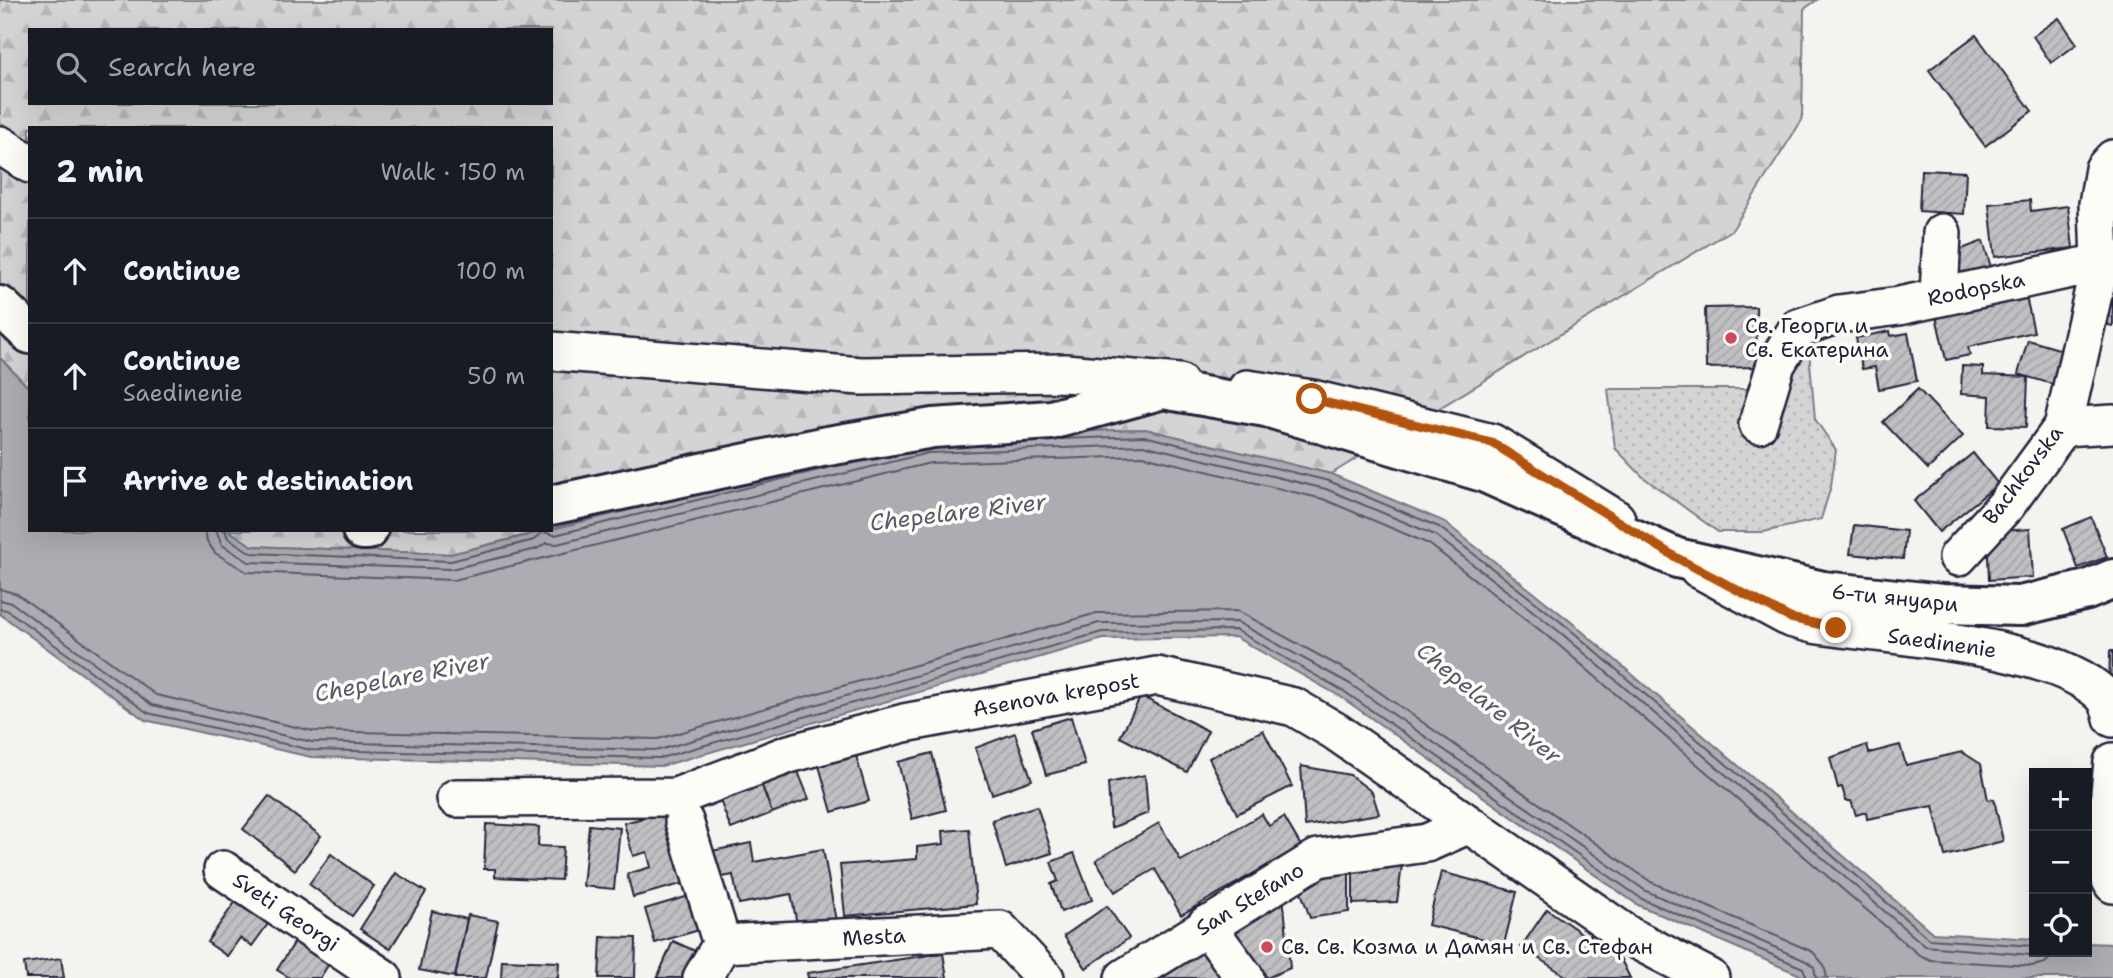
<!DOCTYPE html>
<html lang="en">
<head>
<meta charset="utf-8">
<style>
	body { margin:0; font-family:"Shantell Sans",sans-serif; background:#242831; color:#f1f3f6 }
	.controls { position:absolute; right:21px; bottom:21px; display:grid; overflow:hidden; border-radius:0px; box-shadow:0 7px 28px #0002 }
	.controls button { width:63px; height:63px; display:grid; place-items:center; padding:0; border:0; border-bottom:2px solid #363941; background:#171b24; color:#f1f3f6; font:35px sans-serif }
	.stop { position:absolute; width:21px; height:21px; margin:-16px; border:5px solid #b45309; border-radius:50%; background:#fff }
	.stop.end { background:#b45309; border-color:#fff; box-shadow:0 2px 7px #0008 }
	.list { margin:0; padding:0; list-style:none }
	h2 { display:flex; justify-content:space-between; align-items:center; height:91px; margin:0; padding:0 28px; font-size:30px }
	h2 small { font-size:23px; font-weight:400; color:#9ea1a6 }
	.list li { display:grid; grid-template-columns:46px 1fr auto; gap:21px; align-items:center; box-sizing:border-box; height:105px; padding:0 28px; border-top:2px solid #363941 }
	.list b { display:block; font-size:26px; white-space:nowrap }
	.list p { margin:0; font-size:23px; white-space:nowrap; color:#9ea1a6 }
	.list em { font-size:23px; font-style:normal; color:#9ea1a6 }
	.icon { flex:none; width:38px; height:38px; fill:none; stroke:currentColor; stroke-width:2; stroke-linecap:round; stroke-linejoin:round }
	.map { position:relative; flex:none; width:2113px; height:978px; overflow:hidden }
	.search { position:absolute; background:#171b24; box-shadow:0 7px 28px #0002; left:28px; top:28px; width:525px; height:77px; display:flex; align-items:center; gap:18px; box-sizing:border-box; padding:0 24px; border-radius:0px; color:#9ea1a6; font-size:26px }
	.panel { position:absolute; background:#171b24; box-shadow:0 7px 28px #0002; left:28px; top:126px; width:525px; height:406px; border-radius:0px }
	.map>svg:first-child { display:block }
	.grass { fill:url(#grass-dots); stroke:#7c7b88; stroke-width:2 }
	.forest { fill:url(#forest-firs); stroke:#7c7b88; stroke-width:2; fill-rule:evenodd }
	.water { fill:#acacb2; stroke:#757582; stroke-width:2 }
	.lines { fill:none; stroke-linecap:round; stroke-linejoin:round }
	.shore { stroke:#59596b; stroke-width:2 }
	.building { fill:url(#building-hatch); stroke:#22223b; stroke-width:2 }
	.minor-casing { stroke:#22223b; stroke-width:42 }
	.major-casing { stroke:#22223b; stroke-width:44 }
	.minor { stroke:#fdfcf7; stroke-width:37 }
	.major { stroke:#fdfcf7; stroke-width:38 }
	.route { stroke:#b45309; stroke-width:9 }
	.poi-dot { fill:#d1495b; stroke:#fdfcf7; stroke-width:2.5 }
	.labels { text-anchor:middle; stroke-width:7; stroke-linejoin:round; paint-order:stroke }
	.street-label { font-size:21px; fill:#22223b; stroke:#fdfcf7 }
	.poi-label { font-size:21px; fill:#22223b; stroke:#fdfcf7; text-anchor:start }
	.water-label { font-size:23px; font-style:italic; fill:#59596b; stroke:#fdfcf7 }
</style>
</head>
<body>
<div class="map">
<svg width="2113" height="978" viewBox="0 0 2113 978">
	<defs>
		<pattern id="grass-dots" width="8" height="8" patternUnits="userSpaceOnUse" patternTransform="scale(1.75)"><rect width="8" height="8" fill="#d5d4d5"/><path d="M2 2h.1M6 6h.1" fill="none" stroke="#b7b6b8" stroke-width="1.8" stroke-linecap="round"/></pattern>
		<pattern id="forest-firs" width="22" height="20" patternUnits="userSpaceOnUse" patternTransform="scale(1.75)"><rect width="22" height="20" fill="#d5d4d5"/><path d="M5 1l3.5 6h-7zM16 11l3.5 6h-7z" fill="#b7b6b8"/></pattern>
		<pattern id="building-hatch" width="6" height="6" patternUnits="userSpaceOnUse" patternTransform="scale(1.75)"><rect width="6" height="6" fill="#c0bfc2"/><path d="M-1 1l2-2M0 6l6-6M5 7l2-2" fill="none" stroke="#a5a4a8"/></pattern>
	</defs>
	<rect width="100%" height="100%" fill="#f4f3ef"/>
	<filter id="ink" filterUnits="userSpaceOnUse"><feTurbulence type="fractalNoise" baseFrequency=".0143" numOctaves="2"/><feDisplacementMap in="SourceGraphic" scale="14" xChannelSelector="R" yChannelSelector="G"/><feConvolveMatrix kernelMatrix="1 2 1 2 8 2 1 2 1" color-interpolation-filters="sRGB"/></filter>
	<g filter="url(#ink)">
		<!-- grass -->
		<polygon class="grass" points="1792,349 1809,351 1815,419 1836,450 1831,486 1821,519 1763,532 1718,532 1643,477 1615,448 1608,389 1751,389"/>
		<!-- forest -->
		<g class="forest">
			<path d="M0 0H1817L1804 9 1802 120 1732 230 1331 474 1145 429 926 437 551 529V128H30V389L0 358ZM30 30H551V103H30Z"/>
			<polygon points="228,530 546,530 451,554 252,546"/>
		</g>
		<!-- water -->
		<polygon class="water" points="0,358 30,389 30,530 228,530 252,546 451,554 926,437 1145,429 1331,474 1443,521 1570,621 1933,933 2034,939 2034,952 2087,952 2087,943 2113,944 2113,978 1807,978 1638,905 1341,697 1235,637 1103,639 662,766 311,757 145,720 0,614"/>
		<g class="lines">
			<!-- shore -->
			<g class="shore">
				<polyline points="1061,439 1144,436 1329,481 1439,527 1566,626 1929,939 2034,946"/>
				<polyline points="205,530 207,541 215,553 247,572 454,580 930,463 1143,456 1323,499 1429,544 1554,641 1919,955 1931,960 2032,966 2045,963 2057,952"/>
				<polyline points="216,530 222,545 249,562 451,569 537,549 546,543 557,544 928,453 1143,445 1326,489 1435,535 1561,633 1925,946 2031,955 2043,952"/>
				<polyline points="225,530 228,538 251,553 451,561 534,540 543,532 555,535 839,465"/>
				<polyline points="0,589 17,594 156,695 313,731 658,739 1097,613 1238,611 1355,675 1651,882 1813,952 1824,965 1827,978"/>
				<polyline points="0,600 12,603 152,705 312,742 659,750 1099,623 1237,622 1350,684 1646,891 1806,961 1814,967 1816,978"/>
				<polyline points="0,609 7,610 148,713 311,750 660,758 1102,632 1236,630 1345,692 1642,899 1803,968 1807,978"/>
			</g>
		</g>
		<!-- building -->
		<g class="building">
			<polygon points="2059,18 2077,44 2051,63 2033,36"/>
			<polygon points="1976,35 2032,111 1985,146 1929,70"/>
			<polygon points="1921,170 1966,172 1964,214 1919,211"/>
			<polygon points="2030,200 2031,211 2068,206 2073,248 1995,257 1989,204"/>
			<polygon points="1983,241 1993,274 1954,287 1943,256"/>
			<polygon points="2023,283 2034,332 1968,347 1970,355 1946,360 1933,303"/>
			<polygon points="2110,295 2113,295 2113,326 2108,325"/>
			<polygon points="1756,307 1757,367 1706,368 1705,308"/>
			<polygon points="1890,331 1891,336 1908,333 1917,381 1879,389 1875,367 1862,369 1856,338"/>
			<polygon points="2028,340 2069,352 2059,386 2018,374"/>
			<polygon points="1962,366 1983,367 1983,375 2028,377 2026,427 1989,426 1990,396 1961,394"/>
			<polygon points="1918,389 1963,436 1928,469 1883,422"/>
			<polygon points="1973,453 1998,484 1939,532 1914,501"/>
			<polygon points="2091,517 2107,557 2078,568 2063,529"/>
			<polygon points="1854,525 1906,531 1903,559 1850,554"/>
			<polygon points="2030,529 2033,577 1989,580 1987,532"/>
			<polygon points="2110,651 2113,651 2113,689 2109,689"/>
			<polygon points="1141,696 1208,731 1187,772 1120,737"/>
			<polygon points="1071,717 1085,765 1046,775 1032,729"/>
			<polygon points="1263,730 1292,786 1237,814 1209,758"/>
			<polygon points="1015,733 1032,780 992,794 975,748"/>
			<polygon points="1867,745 1869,753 1900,745 1906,765 1962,752 1981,764 1988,800 1994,799 2003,841 1945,856 1933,806 1867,819 1866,812 1856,815 1851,801 1846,801 1842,787 1838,788 1830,758"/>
			<polygon points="855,752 869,801 832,812 818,762"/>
			<polygon points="932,753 946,810 912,819 898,762"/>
			<polygon points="795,764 809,799 772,813 759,778"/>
			<polygon points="1301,766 1350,775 1372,792 1379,814 1305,826"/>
			<polygon points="1145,775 1148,813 1111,828 1108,783"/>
			<polygon points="759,778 772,813 731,829 718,795"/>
			<polygon points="269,796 321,836 295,870 243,829"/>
			<polygon points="1037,806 1052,853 1006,868 992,820"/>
			<polygon points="666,812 685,883 633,897 627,874 651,867 647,852 633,856 624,823"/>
			<polygon points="1262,814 1269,826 1284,817 1301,846 1181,915 1155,869 1115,892 1096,860 1159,823 1181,861"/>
			<polygon points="486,824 539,827 538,846 563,847 561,880 495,877 495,869 484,869"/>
			<polygon points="589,825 620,828 614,889 583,886"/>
			<polygon points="969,829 976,904 845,916 840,865 917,859 917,847 944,844 943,831"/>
			<polygon points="751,843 754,862 823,849 836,921 798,929 791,894 739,904 733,875 717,878 712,851"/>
			<polygon points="1074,853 1092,900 1061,912 1051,884 1058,881 1051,862"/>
			<polygon points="331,854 374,886 352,916 309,884"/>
			<polygon points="1403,858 1397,902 1353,904 1353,864"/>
			<polygon points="1349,864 1349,912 1310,918 1297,880"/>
			<polygon points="1441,872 1517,892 1504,944 1428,925"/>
			<polygon points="396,873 426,892 390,949 360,929"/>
			<polygon points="699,893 709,927 655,943 645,909"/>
			<polygon points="241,894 273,917 252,946 240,938 227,956 207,942"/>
			<polygon points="1283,895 1290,968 1267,978 1231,926"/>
			<polygon points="1107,906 1129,938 1086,968 1064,936"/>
			<polygon points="1547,909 1587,937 1605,927 1630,978 1569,978 1521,947"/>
			<polygon points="432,911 467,919 455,977 419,970"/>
			<polygon points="468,915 498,921 486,978 455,978"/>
			<polygon points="298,937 332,959 320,978 290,978 277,970"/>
			<polygon points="601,937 636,938 635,978 599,978"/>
			<polygon points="673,941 702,954 691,978 657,978"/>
			<polygon points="1204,950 1220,978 1154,978"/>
			<polygon points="943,953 947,978 808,978 807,973"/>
			<polygon points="61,958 64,978 26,978 24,963"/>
			<polygon points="502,960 559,962 558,978 501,978"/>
		</g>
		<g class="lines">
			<defs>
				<g id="minor">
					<polyline points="0,145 30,164"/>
					<polyline points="1939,296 1942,233"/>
					<polyline points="551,351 861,376 1065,373 1179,383"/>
					<polyline points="1247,389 1312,399 1492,443 1616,519"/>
					<polyline points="1758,424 1776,364 1798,328 1839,314 1899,306 2113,260"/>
					<polyline points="2063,427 2113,424"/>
					<polyline points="1958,557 2006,505 2063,427 2100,263 2098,204 2104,169 2113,159"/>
					<path d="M1699 569 1790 618 1813 624C1887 636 2048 643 2102 694 2109 701 2111 709 2113 718"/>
					<polyline points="2113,762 2103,864 2113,884"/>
					<polyline points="456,798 676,797 789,754 904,723 1157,676 1294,707 1335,731 1629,936 1710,978"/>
					<polyline points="684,821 722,944"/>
					<polyline points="223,870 383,978"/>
					<polyline points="1206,925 1245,978"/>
					<polyline points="702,978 722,944 1000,930 1045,978"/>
					<polyline points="1124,978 1318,858 1427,843 1467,825"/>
				</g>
				<g id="major">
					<polyline points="0,306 30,334"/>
					<polyline points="551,505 822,447 933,428 1051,420 1163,389 1266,407 1483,472 1677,558 1823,591 1942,604 2020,606 2087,590 2113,579"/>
					<polyline points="362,530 368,530"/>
				</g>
			</defs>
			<!-- minor casing -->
			<use href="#minor" class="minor-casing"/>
			<!-- major casing -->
			<use href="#major" class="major-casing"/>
			<!-- minor -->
			<use href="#minor" class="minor"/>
			<!-- major -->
			<use href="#major" class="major"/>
		</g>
	</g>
	<g class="lines" filter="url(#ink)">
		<!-- route -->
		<polyline class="route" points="1312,399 1492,443 1677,558 1790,618 1836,628"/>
	</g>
	<!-- markers -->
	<g class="poi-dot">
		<circle cx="1731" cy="338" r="7"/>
		<circle cx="1267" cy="947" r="7"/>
	</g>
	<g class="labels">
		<!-- street labels -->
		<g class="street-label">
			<text transform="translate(1976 289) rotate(-12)" y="7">Rodopska</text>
			<text transform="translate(2023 475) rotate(-53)" y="7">Bachkovska</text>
			<text transform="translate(1895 598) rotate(6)" y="7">6-ти януари</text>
			<text transform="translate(1942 643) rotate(8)" y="7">Saedinenie</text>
			<text transform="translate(1056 695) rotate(-10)" y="7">Asenova krepost</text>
			<text transform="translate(1250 899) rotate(-31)" y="7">San Stefano</text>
			<text transform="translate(286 912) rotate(34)" y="7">Sveti Georgi</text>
			<text transform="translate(874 937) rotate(-3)" y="7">Mesta</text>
		</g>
		<!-- poi labels -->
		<g class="poi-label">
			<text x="1745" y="333">Св. Георги и<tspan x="1745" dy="24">Св. Екатерина</tspan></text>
			<text x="1281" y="954">Св. Св. Козма и Дамян и Св. Стефан</text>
		</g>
		<!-- water labels -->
		<g class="water-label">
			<text transform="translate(958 512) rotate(-7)" y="8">Chepelare River</text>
			<text transform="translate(402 677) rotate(-11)" y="8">Chepelare River</text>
			<text transform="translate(1489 703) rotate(39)" y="8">Chepelare River</text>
		</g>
	</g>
</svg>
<div class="controls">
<button>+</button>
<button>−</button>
<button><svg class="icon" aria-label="locate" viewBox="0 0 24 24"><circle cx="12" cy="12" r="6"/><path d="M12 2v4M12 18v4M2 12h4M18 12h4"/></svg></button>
</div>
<div class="stop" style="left:1312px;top:399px"></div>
<div class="stop end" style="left:1836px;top:628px"></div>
<div class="search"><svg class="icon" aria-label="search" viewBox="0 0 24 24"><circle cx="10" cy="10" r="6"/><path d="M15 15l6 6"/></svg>Search here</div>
<section class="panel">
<h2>2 min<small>Walk · 150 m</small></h2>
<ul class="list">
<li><svg class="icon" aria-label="ahead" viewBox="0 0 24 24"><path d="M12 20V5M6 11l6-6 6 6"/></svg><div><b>Continue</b></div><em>100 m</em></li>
<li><svg class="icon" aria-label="ahead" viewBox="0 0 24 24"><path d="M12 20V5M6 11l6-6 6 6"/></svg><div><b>Continue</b><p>Saedinenie</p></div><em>50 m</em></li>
<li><svg class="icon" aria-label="arrive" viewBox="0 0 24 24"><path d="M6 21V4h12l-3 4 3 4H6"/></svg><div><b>Arrive at destination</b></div></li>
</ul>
</section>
</div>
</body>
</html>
